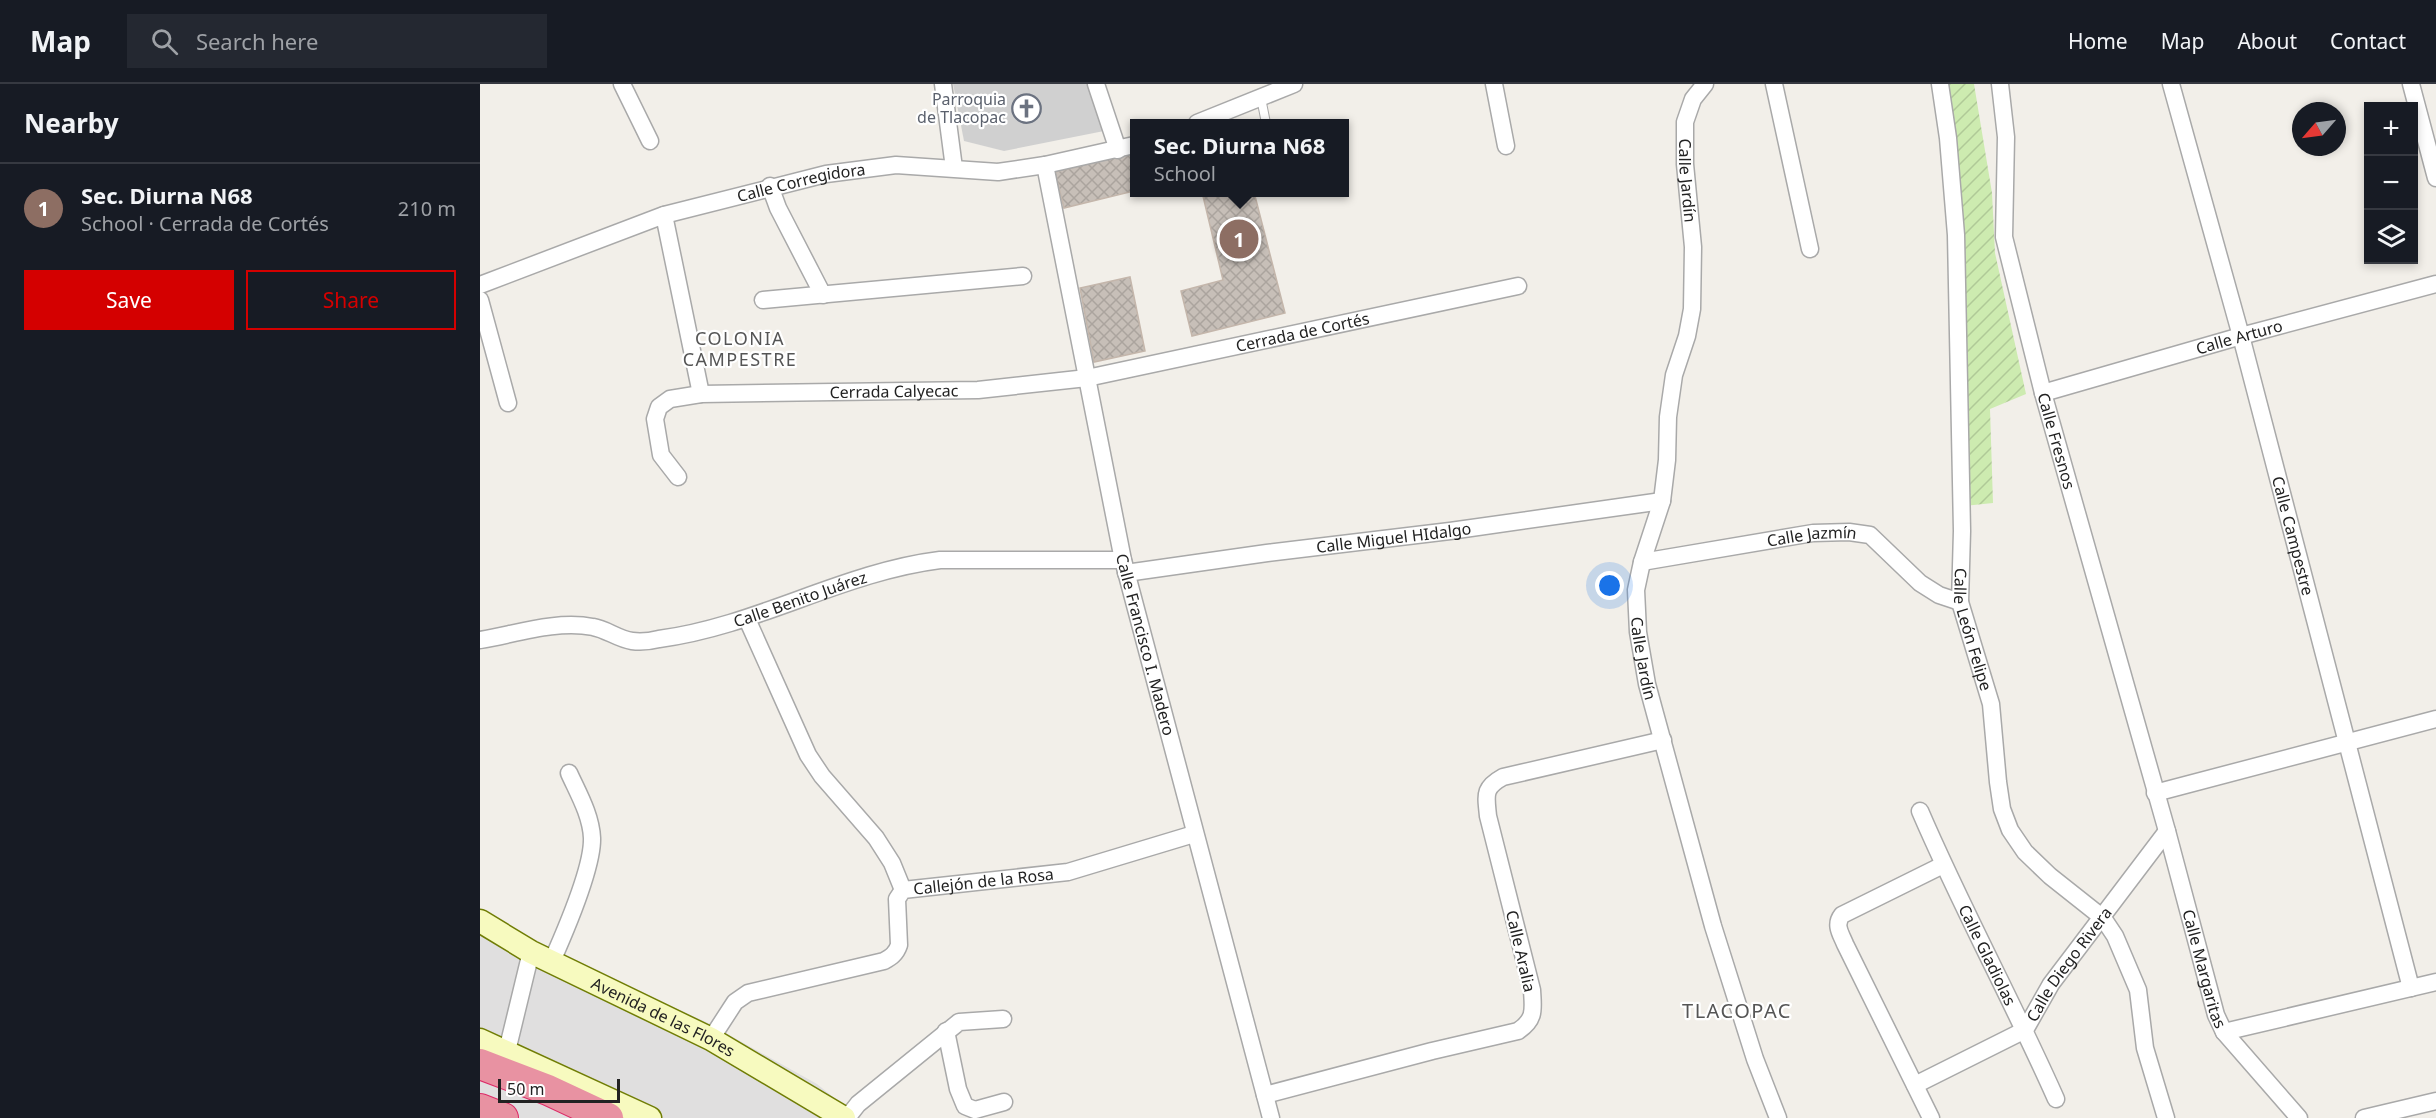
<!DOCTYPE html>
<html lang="en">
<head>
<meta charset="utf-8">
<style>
	body { margin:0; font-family:"Noto Sans",sans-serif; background:#242831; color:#f1f3f6 }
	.controls { position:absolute; right:18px; top:18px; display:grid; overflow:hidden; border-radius:0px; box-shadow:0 3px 9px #0003 }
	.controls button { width:54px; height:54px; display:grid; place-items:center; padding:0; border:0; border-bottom:2px solid #363941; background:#171b24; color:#f1f3f6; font:30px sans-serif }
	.compass { position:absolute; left:1812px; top:18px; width:54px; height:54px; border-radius:50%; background:#171b24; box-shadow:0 3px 9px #0003; rotate:242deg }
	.scale { position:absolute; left:18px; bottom:15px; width:122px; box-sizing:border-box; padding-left:6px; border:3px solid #222; border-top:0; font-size:16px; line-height:21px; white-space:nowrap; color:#222; -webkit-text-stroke:4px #fff; paint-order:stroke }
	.you { position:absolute; left:1130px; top:502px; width:21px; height:21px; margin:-15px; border:4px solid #fff; border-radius:50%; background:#1a73e8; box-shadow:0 0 0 9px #1a73e833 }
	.badge { display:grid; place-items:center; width:39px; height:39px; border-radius:50%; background:#d40000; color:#fff; font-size:20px; font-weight:700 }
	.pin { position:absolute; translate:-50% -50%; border:3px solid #fff; box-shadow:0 2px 6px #0006 }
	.popup { position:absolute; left:650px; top:35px; width:219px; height:78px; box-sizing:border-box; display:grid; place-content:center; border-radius:0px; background:#171b24; filter:drop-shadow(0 2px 4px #0005); font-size:20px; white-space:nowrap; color:#9ea1a6 }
	.popup b { font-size:22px; color:#f1f3f6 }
	.popup::after { content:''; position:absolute; left:50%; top:100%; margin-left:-12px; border:12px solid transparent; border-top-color:#171b24 }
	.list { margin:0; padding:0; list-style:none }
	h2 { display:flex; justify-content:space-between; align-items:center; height:78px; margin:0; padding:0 24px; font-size:26px }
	h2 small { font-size:20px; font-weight:400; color:#9ea1a6 }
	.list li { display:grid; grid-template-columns:39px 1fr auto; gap:18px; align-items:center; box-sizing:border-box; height:90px; padding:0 24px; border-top:2px solid #363941 }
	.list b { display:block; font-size:22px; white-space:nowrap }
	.list p { margin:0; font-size:20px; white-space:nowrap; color:#9ea1a6 }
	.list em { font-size:20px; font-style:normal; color:#9ea1a6 }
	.actions { display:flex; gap:12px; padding:18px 24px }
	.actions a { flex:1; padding:14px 0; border:2px solid #d40000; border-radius:0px; text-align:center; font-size:21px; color:#d40000 }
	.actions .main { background:#d40000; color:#fff }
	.icon { flex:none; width:33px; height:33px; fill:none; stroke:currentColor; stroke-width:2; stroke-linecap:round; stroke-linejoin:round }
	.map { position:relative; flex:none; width:1956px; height:1034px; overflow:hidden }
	header { display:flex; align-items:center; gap:36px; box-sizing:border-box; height:84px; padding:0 30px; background:#171b24; border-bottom:2px solid #363941 }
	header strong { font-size:28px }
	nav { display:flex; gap:33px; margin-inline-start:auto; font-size:21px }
	.search { width:420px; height:54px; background:#242831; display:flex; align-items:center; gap:15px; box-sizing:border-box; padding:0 21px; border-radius:0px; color:#9ea1a6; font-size:22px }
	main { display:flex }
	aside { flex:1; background:#171b24 }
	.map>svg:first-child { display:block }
	.residential { fill:#e0dfdf }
	.religious { fill:#d0d0d0 }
	.garden { fill:url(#garden-furrows) }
	.building { fill:url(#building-cross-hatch); stroke:#c4b6ab; stroke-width:1.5 }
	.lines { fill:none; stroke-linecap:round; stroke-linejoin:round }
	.lane-casing { stroke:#a9a9a9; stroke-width:10 }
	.street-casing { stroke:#a9a9a9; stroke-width:19 }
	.secondary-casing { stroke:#707d05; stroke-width:25 }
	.highway-casing { stroke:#dc2a67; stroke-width:32 }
	.lane { stroke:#fff; stroke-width:8 }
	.street { stroke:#fff; stroke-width:16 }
	.secondary { stroke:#f7fabf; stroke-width:22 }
	.highway { stroke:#e892a2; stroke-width:30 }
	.labels { text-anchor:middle; stroke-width:4.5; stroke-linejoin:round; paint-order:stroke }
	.worship-label { font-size:16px; fill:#5b616d; stroke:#fff; text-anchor:end }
	.street-label { font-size:16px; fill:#222; stroke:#fff }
	.neighbourhood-label { font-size:18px; letter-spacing:1.5px; fill:#555; stroke:#fff }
	.quarter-label { font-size:20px; letter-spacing:1.5px; fill:#555; stroke:#fff }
</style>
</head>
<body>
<header>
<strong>Map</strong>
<div class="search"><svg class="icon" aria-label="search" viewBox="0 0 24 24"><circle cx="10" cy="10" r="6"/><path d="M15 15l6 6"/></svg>Search here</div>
<nav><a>Home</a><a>Map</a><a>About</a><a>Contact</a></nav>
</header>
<main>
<aside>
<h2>Nearby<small></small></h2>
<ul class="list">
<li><span class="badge" style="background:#8d6e63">1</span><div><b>Sec. Diurna N68</b><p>School · Cerrada de Cortés</p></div><em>210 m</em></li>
</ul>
<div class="actions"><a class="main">Save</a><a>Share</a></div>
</aside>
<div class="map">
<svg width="1956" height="1034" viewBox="0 0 1956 1034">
	<defs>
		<pattern id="garden-furrows" width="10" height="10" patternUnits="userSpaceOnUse" patternTransform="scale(1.5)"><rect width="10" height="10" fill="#cdebb0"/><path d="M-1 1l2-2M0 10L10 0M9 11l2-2" fill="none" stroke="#b0c997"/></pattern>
		<pattern id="building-cross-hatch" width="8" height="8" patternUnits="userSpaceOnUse" patternTransform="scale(1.5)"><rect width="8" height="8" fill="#c7bfb8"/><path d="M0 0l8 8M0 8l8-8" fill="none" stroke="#aba49e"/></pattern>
	</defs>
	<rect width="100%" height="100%" fill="#f2efe9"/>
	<!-- residential -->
	<polygon class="residential" points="0,830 63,865 226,938 337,1000 379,1034 0,1034"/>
	<!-- religious -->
	<polygon class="religious" points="473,0 608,0 624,47 524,67 484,57"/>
	<!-- garden -->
	<polygon class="garden" points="1457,0 1494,0 1512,109 1515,169 1546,310 1510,325 1513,419 1484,422 1468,58"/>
	<!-- building -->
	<g class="building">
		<polygon points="654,69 654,107 584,124 575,88"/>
		<polygon points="722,108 774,108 805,229 712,252 701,207 743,196"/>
		<polygon points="650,193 665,267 614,278 600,204"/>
	</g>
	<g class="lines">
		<defs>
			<polyline id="lane" points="781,14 786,39"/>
			<g id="street">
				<polyline points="142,0 170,57"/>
				<polyline points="463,0 474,84"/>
				<polyline points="616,0 638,66"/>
				<polyline points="1014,0 1026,62"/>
				<path id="s1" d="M1225 0 1213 15 1205 38V80L1213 163 1212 225 1207 252 1194 291 1188 333 1187 376 1182 417 1162 478 1156 506 1158 548 1167 600 1233 842 1275 975 1298 1034"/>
				<polyline points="1294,0 1330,165"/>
				<path id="s2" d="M1460 0 1468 54 1476 151 1482 447 1480 518 1511 620 1518 698 1522 725 1530 746 1545 768 1570 792 1623 834 1635 852 1658 906 1665 964 1686 1034"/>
				<path id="s3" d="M1520 0 1526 53 1524 153 1563 309 1687 747 1736 931 1744 948 1819 1034"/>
				<path id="s4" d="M1691 0 1761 252 1931 904"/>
				<polyline points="1931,0 1956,94"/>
				<polyline points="717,39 814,0"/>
				<path id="s5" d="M565 81 643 476 791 1034"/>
				<polyline points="290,102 298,124 343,211"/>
				<polyline points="184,131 221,310"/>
				<path id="s6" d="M0 201 184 131 346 90 416 81 518 88 565 81 654 61"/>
				<polyline points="0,216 28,319"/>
				<polyline points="283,216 543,192"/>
				<path id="s7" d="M1563 309 1761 252 1956 200"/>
				<path id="s8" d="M198 393 181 371 175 335 179 323 190 315 221 310 498 306 607 294 1038 202"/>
				<path id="s9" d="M1162 478 1333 449 1369 448 1390 451 1440 499 1459 511 1480 518"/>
				<path id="s10" d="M646 489 787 469 970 447 1182 417"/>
				<polyline points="267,535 328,671 342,692 396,754 412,779 423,806"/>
				<path id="s11" d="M0 556C36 550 76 536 113 543 126 545 138 555 152 557 160 558 171 557 179 555 277 542 363 488 460 476H643"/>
				<polyline points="1675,709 1956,635"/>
				<path id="s12" d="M1440 727C1482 825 1533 918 1576 1015"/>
				<path d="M72 877C84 850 113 783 112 754 111 731 98 709 89 689"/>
				<polyline points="466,947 478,1005 485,1022 495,1026 524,1018"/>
				<polyline points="1744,948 1956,898"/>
				<path id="s13" d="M231 955 255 918 268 909 404 877C411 873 416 870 419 861L417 815 423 806 588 788 714 750"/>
				<polyline points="27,967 51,868"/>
				<path id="s14" d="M1435 1001 1545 946 1571 900 1687 747"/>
				<path d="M785 1011 952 967 1038 947C1056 935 1053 925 1052 906L1008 732C1006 711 1003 704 1023 693L1183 656"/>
				<polyline points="367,1034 378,1020 479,938 523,935"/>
				<path d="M1451 1034 1365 860C1361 850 1354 841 1362 831L1463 781"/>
				<polyline points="1884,1034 1956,1017"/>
			</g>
			<g id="secondary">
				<path id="s15" d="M0 837 51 868 231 955 364 1034"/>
				<polyline points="0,956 170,1034"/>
			</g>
			<g id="highway">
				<polyline points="0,980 68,1006 128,1034"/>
				<polyline points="0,1025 23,1034"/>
			</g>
		</defs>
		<!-- lane casing -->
		<use href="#lane" class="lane-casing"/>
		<!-- street casing -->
		<use href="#street" class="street-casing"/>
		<!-- secondary casing -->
		<use href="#secondary" class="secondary-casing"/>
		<!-- highway casing -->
		<use href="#highway" class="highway-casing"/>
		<!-- lane -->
		<use href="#lane" class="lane"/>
		<!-- street -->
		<use href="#street" class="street"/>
		<!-- secondary -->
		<use href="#secondary" class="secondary"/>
		<!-- highway -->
		<use href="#highway" class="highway"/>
	</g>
	<!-- icons -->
	<defs>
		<symbol id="church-ring" viewBox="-11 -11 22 22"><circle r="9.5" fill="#fff" stroke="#6b7280" stroke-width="1.5"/><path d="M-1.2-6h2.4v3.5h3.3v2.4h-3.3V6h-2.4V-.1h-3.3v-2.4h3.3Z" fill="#6b7280"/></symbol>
	</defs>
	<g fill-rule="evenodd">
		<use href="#church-ring" x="530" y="8" width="33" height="33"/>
	</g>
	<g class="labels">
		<!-- worship labels -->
		<g class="worship-label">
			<text x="526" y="21">Parroquia<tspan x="526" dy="18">de Tlacopac</tspan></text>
		</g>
		<!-- street labels -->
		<g class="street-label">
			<text dy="6" stroke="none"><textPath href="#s1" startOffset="102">Calle Jardín</textPath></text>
			<text dy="6" stroke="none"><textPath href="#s6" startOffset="338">Calle Corregidora</textPath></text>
			<text dy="6" stroke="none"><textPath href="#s8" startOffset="729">Cerrada de Cortés</textPath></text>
			<text dy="6" stroke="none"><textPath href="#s7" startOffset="204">Calle Arturo</textPath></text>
			<text dy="6" stroke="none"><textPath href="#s8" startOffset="315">Cerrada Calyecac</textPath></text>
			<text dy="6" stroke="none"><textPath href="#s3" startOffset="364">Calle Fresnos</textPath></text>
			<text dy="6" stroke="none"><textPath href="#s4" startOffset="468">Calle Campestre</textPath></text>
			<text dy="6" stroke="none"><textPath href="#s10" startOffset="270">Calle Miguel HIdalgo</textPath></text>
			<text dy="6" stroke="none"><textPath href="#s9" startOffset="172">Calle Jazmín</textPath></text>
			<text dy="6" stroke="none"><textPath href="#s11" startOffset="330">Calle Benito Juárez</textPath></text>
			<text dy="6" stroke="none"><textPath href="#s2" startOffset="548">Calle León Felipe</textPath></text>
			<text dy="6" stroke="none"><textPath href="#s5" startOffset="490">Calle Francisco I. Madero</textPath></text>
			<text dy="6" stroke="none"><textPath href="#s1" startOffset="588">Calle Jardín</textPath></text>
			<text dy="6" stroke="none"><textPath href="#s13" startOffset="360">Callejón de la Rosa</textPath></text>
			<text transform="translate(1041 867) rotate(77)" y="6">Calle Aralia</text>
			<text dy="6" stroke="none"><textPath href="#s12" startOffset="159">Calle Gladiolas</textPath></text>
			<text dy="6" stroke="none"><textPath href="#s14" startOffset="202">Calle Diego Rivera</textPath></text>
			<text dy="6" stroke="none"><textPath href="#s3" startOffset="912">Calle Margaritas</textPath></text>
			<text dy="6" stroke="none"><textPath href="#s15" startOffset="207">Avenida de las Flores</textPath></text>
		</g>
		<!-- neighbourhood labels -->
		<g class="neighbourhood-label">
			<text x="260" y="261">COLONIA<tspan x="260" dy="21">CAMPESTRE</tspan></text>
		</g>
		<!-- quarter labels -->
		<g class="quarter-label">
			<text x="1257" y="934">TLACOPAC</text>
		</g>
	</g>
</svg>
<div class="controls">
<button>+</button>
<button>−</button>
<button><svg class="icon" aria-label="layers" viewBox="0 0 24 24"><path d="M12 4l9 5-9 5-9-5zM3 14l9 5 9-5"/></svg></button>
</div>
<svg class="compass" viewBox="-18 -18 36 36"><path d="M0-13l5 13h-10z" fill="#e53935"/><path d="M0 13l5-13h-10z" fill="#9ea1a6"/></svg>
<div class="scale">50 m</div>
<div class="you"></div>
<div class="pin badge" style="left:759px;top:155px;background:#8d6e63">1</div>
<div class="popup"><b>Sec. Diurna N68</b>School</div>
</div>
</main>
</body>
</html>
